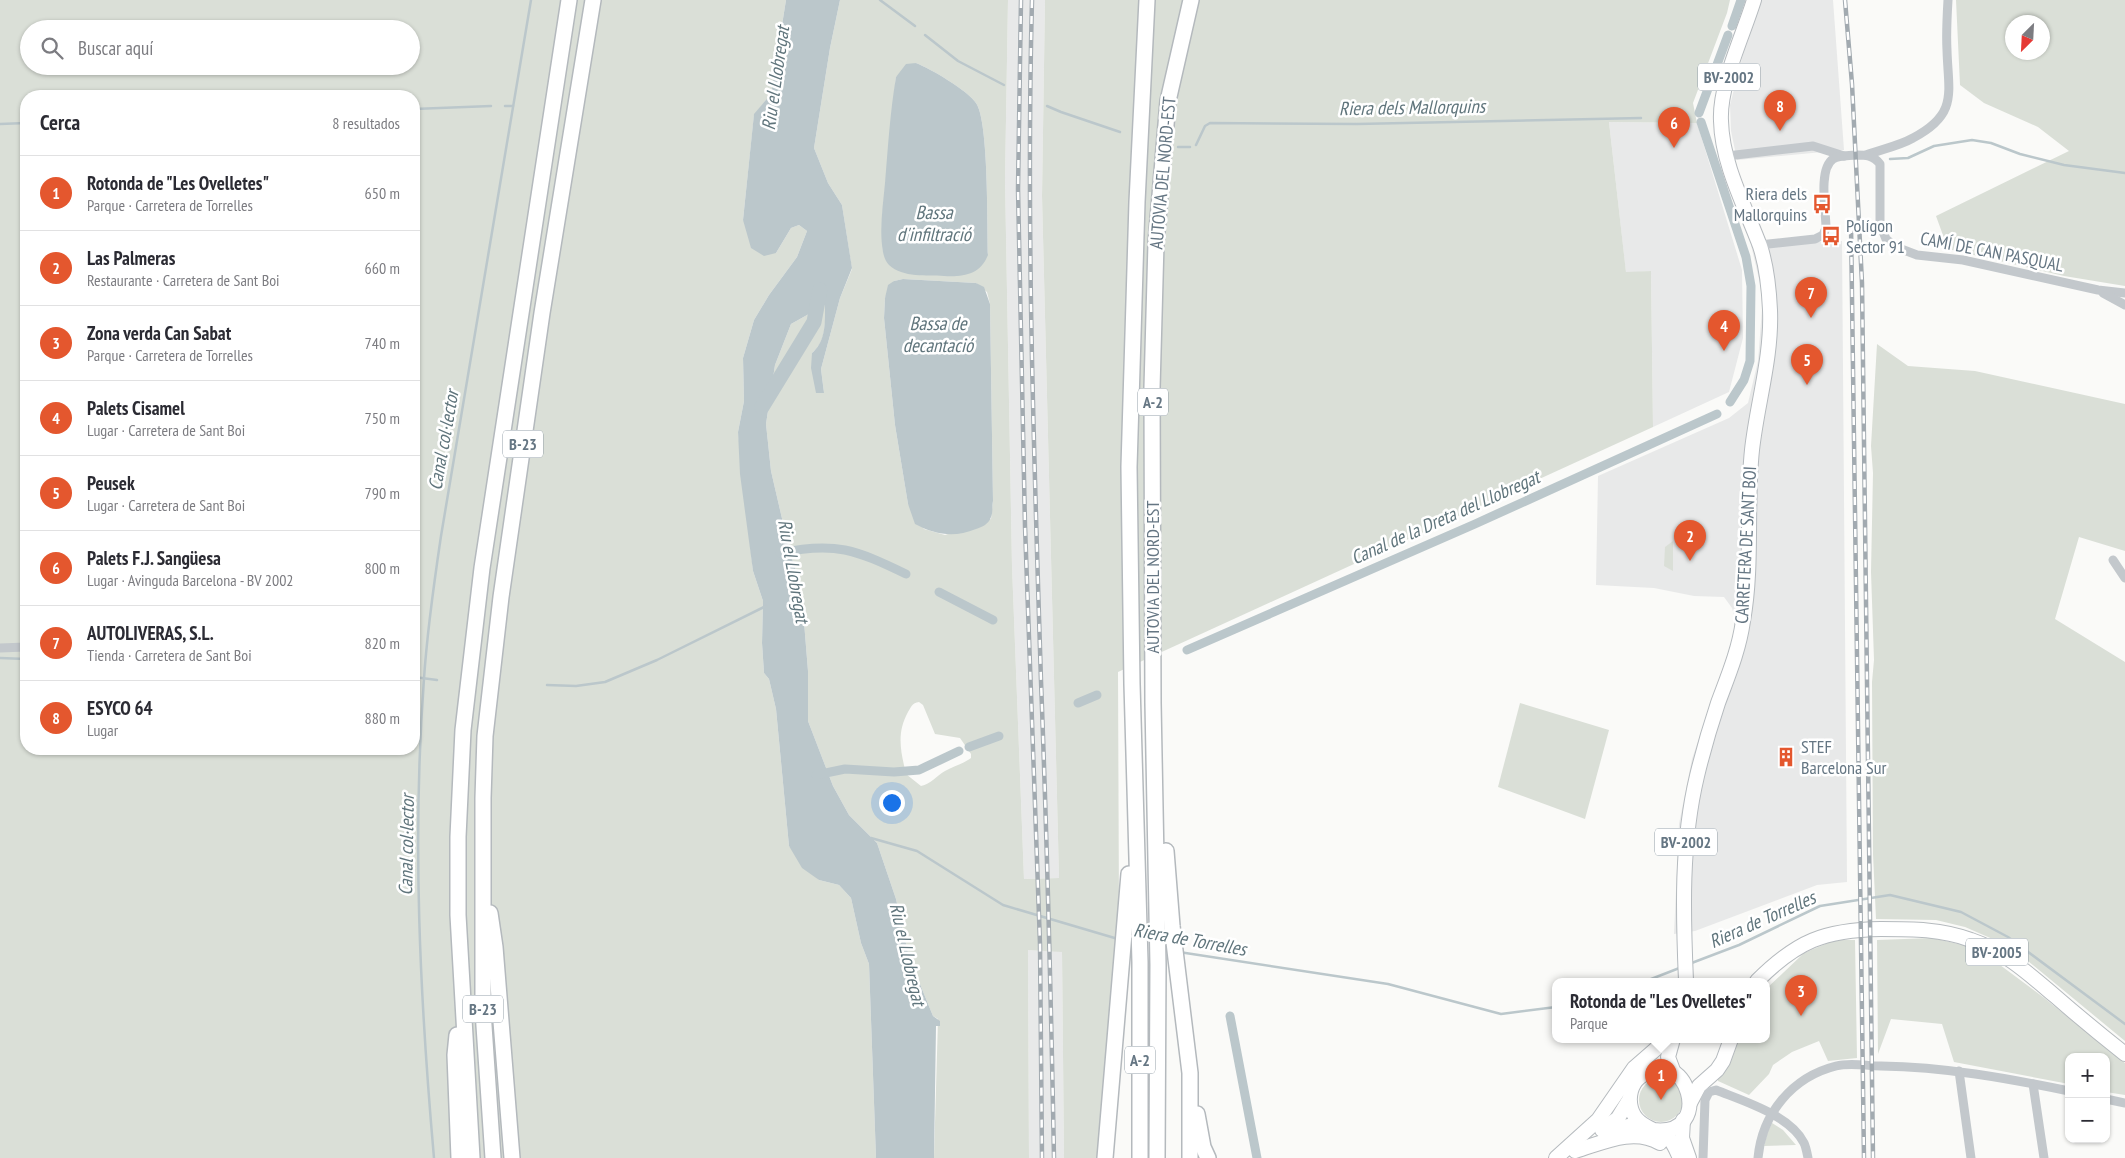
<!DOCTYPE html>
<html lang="es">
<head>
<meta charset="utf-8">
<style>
	body { margin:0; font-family:"PT Sans Narrow",sans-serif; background:#f2f2f3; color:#2b2b33 }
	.controls { position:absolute; right:15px; bottom:15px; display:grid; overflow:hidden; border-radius:10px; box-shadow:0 1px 4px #0004 }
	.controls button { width:45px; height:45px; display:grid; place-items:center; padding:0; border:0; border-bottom:1px solid #e1e1e2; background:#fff; color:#2b2b33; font:25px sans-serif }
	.compass { position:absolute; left:2005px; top:15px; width:45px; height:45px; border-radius:50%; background:#fff; box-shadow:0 1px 4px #0004; rotate:204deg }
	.you { position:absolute; left:891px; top:802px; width:18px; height:18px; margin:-12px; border:4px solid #fff; border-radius:50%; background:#1a73e8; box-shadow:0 0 0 8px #1a73e833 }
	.badge { display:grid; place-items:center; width:32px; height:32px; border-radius:50%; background:#e4572e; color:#fff; font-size:16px; font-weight:700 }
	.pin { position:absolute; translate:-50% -41px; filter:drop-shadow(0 1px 2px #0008) }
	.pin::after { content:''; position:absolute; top:26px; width:18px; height:15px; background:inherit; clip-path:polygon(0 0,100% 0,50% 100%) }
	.popup { position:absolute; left:1552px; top:978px; width:218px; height:65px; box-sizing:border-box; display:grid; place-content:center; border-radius:10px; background:#fff; filter:drop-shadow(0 1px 4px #0005); font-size:16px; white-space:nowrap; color:#7c7c81 }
	.popup b { font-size:19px; color:#2b2b33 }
	.popup::after { content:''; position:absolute; left:50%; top:100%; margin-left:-10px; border:10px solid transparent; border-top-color:#fff }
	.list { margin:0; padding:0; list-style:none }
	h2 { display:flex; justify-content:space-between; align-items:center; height:65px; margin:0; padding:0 20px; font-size:21px }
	h2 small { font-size:16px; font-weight:400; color:#7c7c81 }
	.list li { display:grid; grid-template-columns:32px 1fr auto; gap:15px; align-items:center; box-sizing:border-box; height:75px; padding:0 20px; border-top:1px solid #e1e1e2 }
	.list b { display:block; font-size:19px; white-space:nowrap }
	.list p { margin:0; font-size:16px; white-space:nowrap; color:#7c7c81 }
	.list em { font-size:16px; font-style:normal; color:#7c7c81 }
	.icon { flex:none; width:28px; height:28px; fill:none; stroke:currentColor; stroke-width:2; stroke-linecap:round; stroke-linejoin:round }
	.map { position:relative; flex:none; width:2125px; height:1158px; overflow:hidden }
	.search { position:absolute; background:#fff; box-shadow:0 1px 4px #0004; left:20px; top:20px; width:400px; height:55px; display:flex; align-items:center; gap:12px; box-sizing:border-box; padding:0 18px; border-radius:28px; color:#7c7c81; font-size:19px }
	.panel { position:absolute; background:#fff; box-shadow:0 1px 4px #0004; left:20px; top:90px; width:400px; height:665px; border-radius:20px }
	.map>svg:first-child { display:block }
	.built { fill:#e8e9e9 }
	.green { fill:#dadfd7; fill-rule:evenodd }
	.water { fill:#bbc7cb }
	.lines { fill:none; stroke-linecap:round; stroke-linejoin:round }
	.stream { stroke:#bbc7cb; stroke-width:2.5 }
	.canal { stroke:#bbc7cb; stroke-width:9 }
	.river { stroke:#bbc7cb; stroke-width:15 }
	.primary-casing { stroke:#b5babe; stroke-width:16 }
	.motorway-casing { stroke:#b4b9bd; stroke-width:18 }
	.minor { stroke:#c3c8cc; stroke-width:9 }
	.primary { stroke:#fff; stroke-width:14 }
	.motorway { stroke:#fff; stroke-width:15 }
	.rail-casing { stroke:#a2aab0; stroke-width:4.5 }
	.rail { stroke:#fff; stroke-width:2.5; stroke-dasharray:8; stroke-linecap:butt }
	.labels { text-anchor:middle; stroke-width:5; stroke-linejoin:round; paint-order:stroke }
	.shield { fill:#fff; stroke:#939fa8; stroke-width:1 }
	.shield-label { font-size:16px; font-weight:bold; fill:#657683 }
	.street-label { font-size:18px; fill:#657683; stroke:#fff }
	.poi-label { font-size:18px; fill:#657683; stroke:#fff; text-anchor:start }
	.water-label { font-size:19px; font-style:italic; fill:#60757c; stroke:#fff }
</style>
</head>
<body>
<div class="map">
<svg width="2125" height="1158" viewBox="0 0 2125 1158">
	<rect width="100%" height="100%" fill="#fafaf8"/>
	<!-- built -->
	<g class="built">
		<polygon points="1008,0 1045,0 1042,196 1059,878 1024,879 1012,566 1005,180"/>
		<polygon points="1757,0 1833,0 1844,150 1737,160 1731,131 1730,105"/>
		<polygon points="1609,122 1697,123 1742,270 1743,338 1729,392 1653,427 1651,271 1626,273"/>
		<polygon points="1842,241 1847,882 1817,885 1695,931 1674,934 1679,824 1692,759 1734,635 1734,615 1732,608 1724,597 1694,596 1654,588 1596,585 1598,476 1729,418 1748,403 1758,361 1763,296 1751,245"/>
		<polygon points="1028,950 1062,951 1064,1158 1029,1158"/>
	</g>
	<!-- green -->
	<g class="green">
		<path d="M0 0H786L771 94 754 115 743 220 776 253 791 228 799 225 807 231 797 257 769 295 754 320 743 358 744 401 738 432 753 571 763 601 762 643 764 673 769 679 776 709 789 846 819 880 839 885 851 898 861 943 869 964 876 1158H0ZM29 29H411V66H29ZM26 96H414V749H26Z"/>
		<path d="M840 0H1008L1005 180 1012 566 1024 879 1059 878 1042 196 1045 0H1730L1727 13 1693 103 1697 123 1609 122 1626 272 1651 271 1653 427 1118 672 1119 914 1101 1158H1064L1062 952 1028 950 1029 1158H934L938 1019 933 1016 909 957 896 899 877 843 849 815 833 786 808 721V671L801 585 790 553 771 471 766 424 775 365 791 324 825 305C825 323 827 340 812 353L824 393 821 369 840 298 852 269 842 205 828 183 814 148 830 48ZM916 63C931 69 967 90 976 103 989 121 987 228 988 255L883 252 882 220 896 77ZM903 279 976 283 987 292 990 304 993 501 991 519 945 535 924 529 908 504 895 425 884 318 885 298 894 281ZM919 702 923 705 935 734 960 738 971 754V758C963 764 954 766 945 771 936 776 931 784 921 786L906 774C901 752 896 734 908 712 911 707 912 703 919 702Z"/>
		<path d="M1956 0H2125V286L2064 276 1948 249 1936 216 2069 151 2038 127 1984 103 1960 85ZM2012 22H2042V52H2012Z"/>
		<polygon points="1877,344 1908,366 1975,371 2125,404 2125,551 2079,537 2055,619 2125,662 2125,1041 2011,947 1965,927 1936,920 1876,919 1873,854 1872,682 1874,660 1871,572 1873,473 1871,446"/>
		<polygon points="1673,541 1673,571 1664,566 1665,547"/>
		<polygon points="1520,703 1609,730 1585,819 1498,787"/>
		<polygon points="1932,938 1967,946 1996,962 2043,997 2125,1063 2125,1095 2106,1092 2106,1057 2069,1057 2069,1084 1954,1062 1942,1024 1891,1019 1878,1054 1877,940"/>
		<path d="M1835 940H1855L1857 1058 1828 1061 1819 1041 1792 1052 1773 1065 1769 1074 1749 1095 1718 1081V1077C1730 1065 1734 1055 1738 1039H1766V989L1804 953Z"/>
		<circle cx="1661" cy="1100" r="22"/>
		<polygon points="1772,1123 1783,1130 1796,1145 1764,1146 1768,1131"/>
	</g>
	<!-- water -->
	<g class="water">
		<path d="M786 0H840L830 48 814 148 828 183 842 205 852 268 840 298 821 369 824 393H816L811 368 812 353C826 341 825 323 825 305L791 324 775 365 766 424 771 471 790 553 801 585 808 671V721L833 786 849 815 877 843 896 899 909 957 933 1016 940 1021V1026H936L934 1158H876L869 964 861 943 851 898 839 885 819 880 802 868 789 846 776 709 769 679 764 673 762 643 763 601 753 571 740 474 738 432 744 401 743 358 754 320 769 295 797 257 807 231 799 225 791 228 776 253 764 256 751 248 743 220 754 114 771 94Z"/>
		<path d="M916 63C931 69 967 90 976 103 989 121 987 228 988 255 980 275 963 277 944 276 927 275 903 278 889 265 886 262 884 257 883 252 879 230 883 205 885 183 888 148 890 112 896 77L906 64Z"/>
		<path d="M903 279 976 283 984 287 990 304 993 501C992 506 993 513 991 517 989 524 982 527 976 529 954 538 936 535 915 524L908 504 895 425 884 318 885 298 888 285 894 281Z"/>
	</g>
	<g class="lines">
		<!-- stream -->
		<g class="stream">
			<polyline points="880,0 915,26"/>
			<polyline points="925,35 958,61 1004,85"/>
			<polyline points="505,106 513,106"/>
			<polyline points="1047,106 1061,112 1120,132"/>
			<polyline points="414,109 491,106"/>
			<polyline points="0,124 26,123"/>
			<polyline points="1196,145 1205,126 1210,123 1357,124 1641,118"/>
			<polyline points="1178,147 1190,147"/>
			<polyline points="1890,159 1908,158 1934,146 1972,140 1991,143 2020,154 2064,165 2125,173"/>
			<polyline points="0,658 26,659"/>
			<polyline points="414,677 437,680"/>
			<polyline points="547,685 576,686 605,682 657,660 766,606"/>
			<polyline points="871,838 917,851 1003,905 1118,939"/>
			<polyline points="1179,952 1388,984 1501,1014 1556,1007"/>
			<polyline points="1689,964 1739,945 1820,906 1890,895 1961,912 2008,937 2125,1024"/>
			<polyline points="1646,981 1682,967"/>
			<path d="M434 1158C420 999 412 839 424 679 427 631 434 583 441 536L531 0"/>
		</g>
		<!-- canal -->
		<g class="canal">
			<polyline points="1732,26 1741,0"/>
			<polyline points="1699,113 1728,35"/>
			<polyline points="1701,122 1746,257 1751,286 1750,361 1744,380 1730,402"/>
			<path d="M780 553C835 541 856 550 906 574"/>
			<polyline points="939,592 993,620"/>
			<polyline points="1187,650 1475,524 1717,414"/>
			<polyline points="1078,703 1097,695"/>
			<polyline points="969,747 999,736"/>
			<polyline points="816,775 845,769 894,772 919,770 959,751"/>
			<polyline points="1230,1016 1257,1158"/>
		</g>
		<!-- river -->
		<polyline class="river" points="762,407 814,322 820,290"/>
		<defs>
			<g id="primary">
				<path d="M1686 981C1683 912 1681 843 1697 776 1703 751 1710 727 1718 703 1728 676 1739 650 1743 621 1753 565 1746 507 1752 450 1757 404 1772 357 1770 310 1769 288 1767 267 1760 246 1745 206 1722 164 1721 121 1719 85 1743 36 1754 0"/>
				<path d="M1757 981C1797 941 1824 930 1881 929 1912 929 1942 929 1971 940 2004 951 2029 974 2055 996 2078 1016 2101 1035 2125 1054"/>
				<polyline points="1673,1039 1668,1057 1674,1073"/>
				<polyline points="1690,1103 1699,1086 1717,1070 1723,1061 1731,1039"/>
				<polyline points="1683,1120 1682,1138 1689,1158"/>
				<polyline points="1602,1130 1618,1118 1629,1100"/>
				<path d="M1653 1130C1717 1138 1686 1039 1640 1077 1631 1084 1628 1097 1631 1108 1636 1128 1658 1128 1671 1141 1675 1146 1677 1152 1680 1158"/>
				<path d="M1607 1136C1621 1127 1630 1123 1646 1127"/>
				<path d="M1575 1151C1602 1143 1633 1127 1660 1143"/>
				<polyline points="1556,1158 1598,1120 1634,1068 1665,1041"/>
			</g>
			<g id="motorway">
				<polyline points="1166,851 1172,926 1190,1073 1190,1158"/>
				<polyline points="490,913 495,947 512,1158"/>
				<polyline points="457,1035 455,1055 459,1158"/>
				<polyline points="1197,1114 1203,1147 1208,1158"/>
				<polyline points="472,1158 458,915 458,837 463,730 482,568 569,0"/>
				<polyline points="493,1158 483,1011 483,798 485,736 501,597 542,313 593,0"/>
				<polyline points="1105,1158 1129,874"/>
				<polyline points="1140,1158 1140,962 1132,684 1129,467 1137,202 1147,0"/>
				<polyline points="1157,1158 1158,965 1153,703 1152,388 1156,243 1168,101 1191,0"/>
			</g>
		</defs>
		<!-- primary casing -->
		<use href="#primary" class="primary-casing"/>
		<!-- motorway casing -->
		<use href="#motorway" class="motorway-casing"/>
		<!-- minor -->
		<g class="minor">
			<path d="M1866 155C1882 149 1899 146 1913 138 1959 114 1948 92 1947 50 1946 33 1947 17 1948 0"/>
			<polyline points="1727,156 1813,146 1844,156"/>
			<path d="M1759 245 1815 239 1823 235 1826 228C1826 212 1818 169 1833 159 1839 155 1848 156 1856 155 1866 155 1873 155 1880 164V224L1886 239 1896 247 1917 255 1963 260 2098 290 2125 293"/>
			<polyline points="2103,293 2125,305"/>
			<polyline points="2113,560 2125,578"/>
			<polyline points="0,648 26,647"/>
			<polyline points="1959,1071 1971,1158"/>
			<polyline points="2033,1084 2044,1158"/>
			<polyline points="2106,1099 2125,1103"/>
			<path d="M1703 1158 1705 1100 1709 1092 1716 1090C1743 1101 1790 1115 1804 1143 1806 1147 1807 1153 1808 1158"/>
			<path d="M1758 1158C1762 1114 1792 1077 1836 1066 1851 1062 1866 1066 1881 1066 1945 1067 2006 1078 2069 1091"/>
		</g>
		<!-- primary -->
		<use href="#primary" class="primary"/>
		<!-- motorway -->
		<use href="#motorway" class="motorway"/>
		<defs>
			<g id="rail">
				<polyline points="1021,0 1018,189 1025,526 1040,944 1042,1158"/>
				<path d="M1032 0C1026 227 1034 454 1041 681 1047 840 1051 999 1054 1158"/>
				<polyline points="1845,0 1852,84 1862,283 1873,1158"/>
				<polyline points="1851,225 1864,1158"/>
			</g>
		</defs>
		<!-- rail casing -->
		<use href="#rail" class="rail-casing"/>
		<!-- rail -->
		<use href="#rail" class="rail"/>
	</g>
	<!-- icons -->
	<defs>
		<symbol id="bus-bare" viewBox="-9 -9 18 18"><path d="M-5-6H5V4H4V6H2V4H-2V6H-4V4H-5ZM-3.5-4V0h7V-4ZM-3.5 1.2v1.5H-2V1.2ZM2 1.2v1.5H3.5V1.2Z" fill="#e4572e" stroke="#fff" stroke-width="2.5" paint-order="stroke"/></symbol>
		<symbol id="building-bare" viewBox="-9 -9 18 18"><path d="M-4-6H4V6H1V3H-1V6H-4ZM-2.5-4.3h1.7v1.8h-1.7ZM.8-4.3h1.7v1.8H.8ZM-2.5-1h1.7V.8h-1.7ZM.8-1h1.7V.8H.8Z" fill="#e4572e" stroke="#fff" stroke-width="2.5" paint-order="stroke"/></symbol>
	</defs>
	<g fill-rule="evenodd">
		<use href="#bus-bare" x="1808" y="190" width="28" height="28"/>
		<use href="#bus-bare" x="1817" y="222" width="28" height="28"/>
		<use href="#building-bare" x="1772" y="743" width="28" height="28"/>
	</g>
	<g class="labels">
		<!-- shield labels -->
		<g class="shield">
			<rect x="1698" y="63.5" width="62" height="27" rx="4"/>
			<rect x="1138" y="388.5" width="30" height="27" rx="4"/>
			<rect x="503" y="430.5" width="40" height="27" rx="4"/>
			<rect x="1655" y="828.5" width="62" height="27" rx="4"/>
			<rect x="1966" y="938.5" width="62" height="27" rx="4"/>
			<rect x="463" y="995.5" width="40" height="27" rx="4"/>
			<rect x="1125" y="1046.5" width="30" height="27" rx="4"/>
		</g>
		<g class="shield-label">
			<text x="1729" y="83">BV-2002</text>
			<text x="1153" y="408">A-2</text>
			<text x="523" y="450">B-23</text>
			<text x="1686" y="848">BV-2002</text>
			<text x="1997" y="958">BV-2005</text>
			<text x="483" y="1015">B-23</text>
			<text x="1140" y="1066">A-2</text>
		</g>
		<!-- street labels -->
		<g class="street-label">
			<text transform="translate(1163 173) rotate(-85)" y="6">AUTOVIA DEL NORD-EST</text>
			<text transform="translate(1992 252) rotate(11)" y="6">CAMÍ DE CAN PASQUAL</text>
			<text transform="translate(1746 545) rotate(-87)" y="6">CARRETERA DE SANT BOI</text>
			<text transform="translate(1153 577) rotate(-90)" y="6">AUTOVIA DEL NORD-EST</text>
		</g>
		<!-- poi labels -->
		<g class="poi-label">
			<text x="1807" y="200" text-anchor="end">Riera dels<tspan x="1807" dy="21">Mallorquins</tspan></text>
			<text x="1846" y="232">Polígon<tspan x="1846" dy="21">Sector 91</tspan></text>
			<text x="1801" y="753">STEF<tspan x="1801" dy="21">Barcelona Sur</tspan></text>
		</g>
		<!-- water labels -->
		<g class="water-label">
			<text transform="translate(775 78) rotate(-82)" y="7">Riu el Llobregat</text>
			<text transform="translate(1412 107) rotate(-1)" y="7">Riera dels Mallorquins</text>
			<text x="934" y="219">Bassa<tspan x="934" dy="22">d'infiltració</tspan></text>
			<text x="938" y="330">Bassa de<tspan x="938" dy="22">decantació</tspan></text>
			<text transform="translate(443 440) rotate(-80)" y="7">Canal col·lector</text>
			<text transform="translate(1445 517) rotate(-24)" y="7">Canal de la Dreta del Llobregat</text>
			<text transform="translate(794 571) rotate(80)" y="7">Riu el Llobregat</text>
			<text transform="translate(406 845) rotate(-89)" y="7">Canal col·lector</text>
			<text transform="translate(1762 919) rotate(-24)" y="7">Riera de Torrelles</text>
			<text transform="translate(1190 939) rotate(10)" y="7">Riera de Torrelles</text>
			<text transform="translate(908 954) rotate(77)" y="7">Riu el Llobregat</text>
		</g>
	</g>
</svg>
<div class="controls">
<button>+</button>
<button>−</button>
</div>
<svg class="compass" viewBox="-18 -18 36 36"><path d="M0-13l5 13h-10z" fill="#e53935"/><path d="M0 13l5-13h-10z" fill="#7c7c81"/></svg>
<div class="you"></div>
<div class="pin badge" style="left:1661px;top:1100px">1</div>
<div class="popup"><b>Rotonda de &quot;Les Ovelletes&quot;</b>Parque</div>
<div class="pin badge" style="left:1690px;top:561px">2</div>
<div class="pin badge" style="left:1801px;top:1016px">3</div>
<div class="pin badge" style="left:1724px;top:351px">4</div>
<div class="pin badge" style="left:1807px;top:385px">5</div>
<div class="pin badge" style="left:1674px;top:148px">6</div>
<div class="pin badge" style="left:1811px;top:318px">7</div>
<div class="pin badge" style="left:1780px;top:131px">8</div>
<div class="search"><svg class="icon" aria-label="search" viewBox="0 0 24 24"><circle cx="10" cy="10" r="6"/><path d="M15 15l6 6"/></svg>Buscar aquí</div>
<section class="panel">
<h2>Cerca<small>8 resultados</small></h2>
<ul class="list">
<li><span class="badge">1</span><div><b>Rotonda de &quot;Les Ovelletes&quot;</b><p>Parque · Carretera de Torrelles</p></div><em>650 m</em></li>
<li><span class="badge">2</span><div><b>Las Palmeras</b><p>Restaurante · Carretera de Sant Boi</p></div><em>660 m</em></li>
<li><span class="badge">3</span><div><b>Zona verda Can Sabat</b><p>Parque · Carretera de Torrelles</p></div><em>740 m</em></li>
<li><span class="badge">4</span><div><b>Palets Cisamel</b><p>Lugar · Carretera de Sant Boi</p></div><em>750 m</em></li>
<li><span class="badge">5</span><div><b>Peusek</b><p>Lugar · Carretera de Sant Boi</p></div><em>790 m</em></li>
<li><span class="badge">6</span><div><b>Palets F.J. Sangüesa</b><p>Lugar · Avinguda Barcelona - BV 2002</p></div><em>800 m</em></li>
<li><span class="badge">7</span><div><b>AUTOLIVERAS, S.L.</b><p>Tienda · Carretera de Sant Boi</p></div><em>820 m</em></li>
<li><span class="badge">8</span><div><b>ESYCO 64</b><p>Lugar</p></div><em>880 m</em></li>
</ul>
</section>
</div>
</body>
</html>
